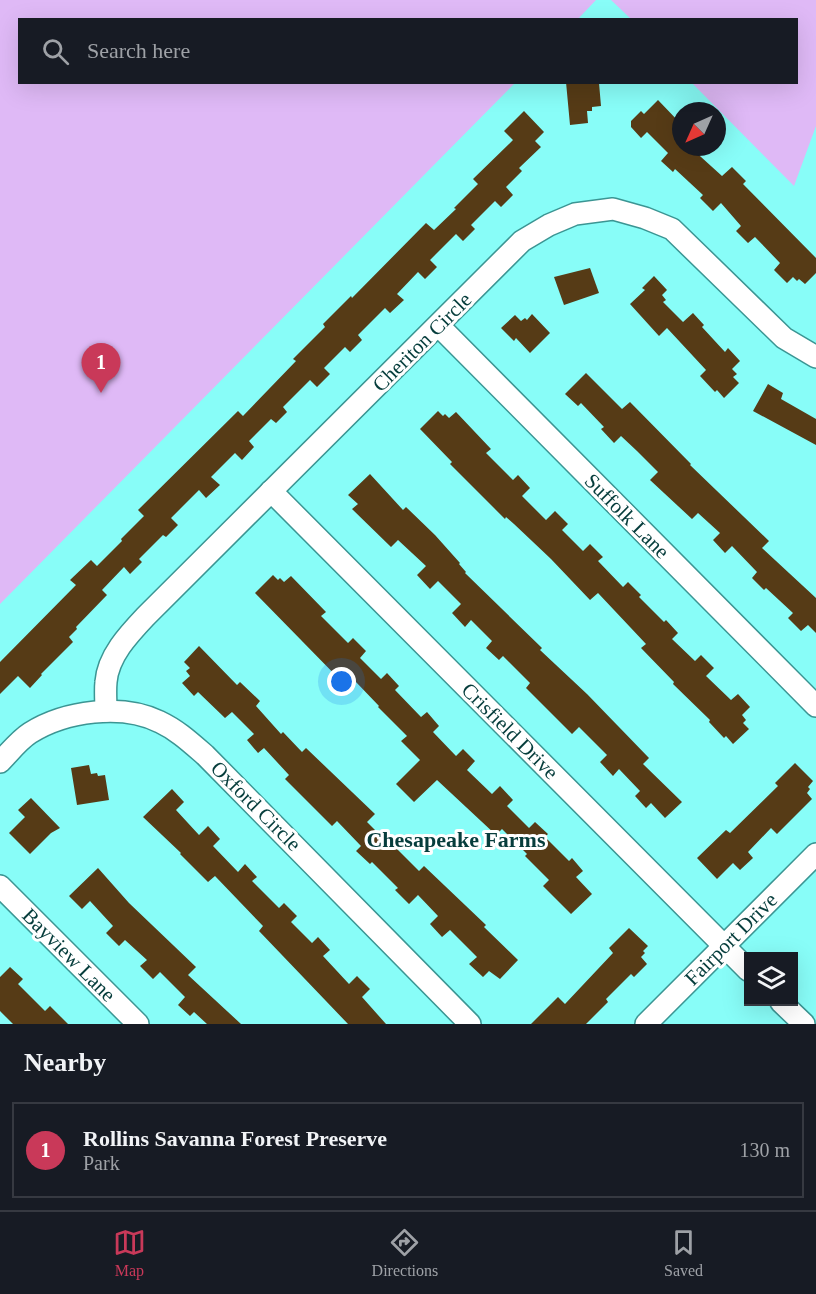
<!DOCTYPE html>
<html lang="en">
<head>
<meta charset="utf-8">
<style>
	body { margin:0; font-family:Georgia,serif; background:#242831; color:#f1f3f6 }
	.controls { position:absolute; right:18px; bottom:18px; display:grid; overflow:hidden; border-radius:0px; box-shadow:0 6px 24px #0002 }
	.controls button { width:54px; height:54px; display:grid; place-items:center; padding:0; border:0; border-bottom:2px solid #363941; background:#171b24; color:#f1f3f6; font:30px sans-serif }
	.compass { position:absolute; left:672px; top:102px; width:54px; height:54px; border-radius:50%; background:#171b24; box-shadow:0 6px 24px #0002; rotate:225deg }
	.you { position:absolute; left:342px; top:682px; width:21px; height:21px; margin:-15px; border:4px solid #fff; border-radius:50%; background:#1a73e8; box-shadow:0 0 0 9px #1a73e833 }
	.badge { display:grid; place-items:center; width:39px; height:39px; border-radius:50%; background:#c93959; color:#fff; font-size:20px; font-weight:700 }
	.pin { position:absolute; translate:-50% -50px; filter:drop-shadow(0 2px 3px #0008) }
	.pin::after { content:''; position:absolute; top:32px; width:21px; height:18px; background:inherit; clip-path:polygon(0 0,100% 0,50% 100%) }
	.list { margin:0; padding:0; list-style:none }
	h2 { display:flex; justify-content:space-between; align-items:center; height:78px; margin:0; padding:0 24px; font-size:26px }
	h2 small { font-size:20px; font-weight:400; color:#9ea1a6 }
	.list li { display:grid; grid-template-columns:39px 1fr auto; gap:18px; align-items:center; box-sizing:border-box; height:96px; margin:0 12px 12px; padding:0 12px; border:2px solid #363941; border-radius:0px }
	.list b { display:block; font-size:22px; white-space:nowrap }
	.list p { margin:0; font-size:20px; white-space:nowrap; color:#9ea1a6 }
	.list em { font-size:20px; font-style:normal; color:#9ea1a6 }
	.icon { flex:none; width:33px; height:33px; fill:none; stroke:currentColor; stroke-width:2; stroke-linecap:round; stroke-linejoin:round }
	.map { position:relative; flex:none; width:816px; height:1024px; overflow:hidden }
	.search { position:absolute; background:#171b24; box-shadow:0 6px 24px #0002; left:18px; right:18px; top:18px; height:66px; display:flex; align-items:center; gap:15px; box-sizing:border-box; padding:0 21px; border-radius:0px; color:#9ea1a6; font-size:22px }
	.sheet { height:186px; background:#171b24 }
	nav { display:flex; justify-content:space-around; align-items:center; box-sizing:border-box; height:84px; border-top:2px solid #363941; background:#171b24; font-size:16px; color:#9ea1a6 }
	nav a { display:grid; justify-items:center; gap:3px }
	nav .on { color:#c93959 }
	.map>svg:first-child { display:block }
	.green { fill:#dfb9f6 }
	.building { fill:#563b16 }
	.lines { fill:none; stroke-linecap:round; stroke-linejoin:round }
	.minor-casing { stroke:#3b9593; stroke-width:24 }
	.minor { stroke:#fff; stroke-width:21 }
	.labels { text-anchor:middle; stroke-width:6; stroke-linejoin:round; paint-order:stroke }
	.street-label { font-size:21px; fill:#063d3c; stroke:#fff }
	.neighbourhood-label { font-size:22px; font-weight:bold; fill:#063d3c; stroke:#fff }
</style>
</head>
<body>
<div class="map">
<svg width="816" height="1024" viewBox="0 0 816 1024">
	<rect width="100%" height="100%" fill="#88fdf8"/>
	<!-- green -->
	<g class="green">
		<polygon points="0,0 596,0 577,20 20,20 20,82 515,83 0,604"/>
		<polygon points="611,0 816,0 816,126 794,186 692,83 796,82 796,20 631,19"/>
	</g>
	<!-- building -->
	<g class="building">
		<polygon points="566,82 599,83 601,106 592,107 592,111 587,111 588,123 570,125"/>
		<polygon points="658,100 681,124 681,147 690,147 722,176 732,167 746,181 743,184 816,258 816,273 805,284 799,279 797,281 793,277 787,283 774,270 780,263 755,237 748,243 736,231 741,226 721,203 713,211 700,198 703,195 675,169 673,172 661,161 668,153 647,132 641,138 631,127 631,121 641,111 644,114"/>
		<polygon points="524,111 544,132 535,141 541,147 519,168 522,171 506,187 513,195 501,207 495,201 471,225 475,229 463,241 456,234 430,260 437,267 425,279 418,272 397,294 404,300 390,313 385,308 358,335 362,340 350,352 345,347 324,368 330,374 317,387 310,380 283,407 287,412 276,423 271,419 249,441 254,447 242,460 235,453 211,477 220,485 206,498 199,490 171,518 178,525 166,537 163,535 139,559 142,562 130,574 124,567 102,590 107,595 76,627 77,629 69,637 73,642 41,674 42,675 30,688 18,676 0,694 0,662 76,585 70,580 91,560 97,566 122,541 121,539 144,516 138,510 238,411 243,416 296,361 293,359 325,327 323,324 351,296 352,298 426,223 434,230 456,209 454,208 478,184 473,179 513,140 504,131"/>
		<polygon points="590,268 599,293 564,305 554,277"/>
		<polygon points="654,276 667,290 662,295 666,300 663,302 683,322 693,313 704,325 702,327 725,352 728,348 740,361 732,369 737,374 733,377 739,383 724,398 717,390 715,392 700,376 706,370 667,328 659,336 630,304 645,290 642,288"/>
		<polygon points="532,314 550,333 530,353 516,338 514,341 501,328 515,315 521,321 525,318 527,320"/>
		<polygon points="586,373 622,409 630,402 691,464 690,465 769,541 762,548 816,598 816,633 808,625 801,631 788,618 793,613 766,588 764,590 752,578 757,572 732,546 725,553 713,540 720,533 698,513 692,519 650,480 658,472 637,451 621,436 614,443 601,429 604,427 581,403 578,406 565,394"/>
		<polygon points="768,384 783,393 781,399 816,419 816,445 753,411"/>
		<polygon points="438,411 443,416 445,414 449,418 456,412 491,449 486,453 513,480 518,475 530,488 522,496 546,520 555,511 568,524 562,530 583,551 590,544 603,557 598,561 623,587 628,582 641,595 639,597 664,622 666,620 678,633 672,639 695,661 701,655 714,668 706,676 731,700 738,694 750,707 742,715 746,720 743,723 749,729 733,744 726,736 724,738 709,722 710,720 673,684 674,682 641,648 646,644 598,593 590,600 551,559 514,524 506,517 505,519 450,464 452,462 420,429"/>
		<polygon points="370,474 403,510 406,507 435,535 460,563 459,564 466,572 465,573 542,648 540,650 587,694 649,758 643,764 682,802 665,818 651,803 646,808 635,796 640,791 619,769 613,776 600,762 607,755 579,727 572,734 526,688 530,683 503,656 499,660 486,648 492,641 471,620 465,627 452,613 461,604 438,581 430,589 417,575 426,566 398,540 391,547 352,509 358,504 348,495"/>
		<polygon points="273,575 278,580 280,578 284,582 291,576 326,612 321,616 348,643 353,638 366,651 360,658 381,679 387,673 399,686 395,690 421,717 427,712 439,726 433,732 456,756 463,749 475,761 467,770 492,794 500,786 513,800 507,806 529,828 535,822 548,834 545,837 569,861 572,858 583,871 576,877 592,894 571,914 543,886 549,880 525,856 527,854 502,829 496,835 437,780 414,802 396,784 420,760 401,741 407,736 378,707 379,706 355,681 348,688 255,593"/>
		<polygon points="199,646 237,685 240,682 260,701 256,706 281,734 283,732 302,752 306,748 375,814 367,822 389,844 390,842 419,871 424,866 486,925 484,927 518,960 500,979 489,971 483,977 469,964 477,957 450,930 442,937 430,924 438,916 418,895 409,904 395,890 398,888 372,862 370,864 356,851 361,846 337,821 332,826 285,779 289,775 264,748 258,753 247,740 254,734 232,712 225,718 198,692 194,696 182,683 190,676 186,671 190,668 184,662"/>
		<polygon points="795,763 813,781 808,787 810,789 807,793 812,799 777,834 771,828 748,852 753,858 740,870 733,863 717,879 697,858 726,830 730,833 778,786 775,783"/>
		<polygon points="89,765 91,774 97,773 98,776 105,775 109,800 77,805 71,768"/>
		<polygon points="172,789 184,802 176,810 199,835 208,826 220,839 213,846 238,872 245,864 257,877 252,881 279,908 284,903 297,916 291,922 312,943 318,937 330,950 323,956 349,984 357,976 370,989 362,997 386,1024 348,1024 259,931 263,926 215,876 208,882 180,854 181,853 143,817"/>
		<polygon points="31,798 60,828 51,833 30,854 9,833 25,817 18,810"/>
		<polygon points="98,868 129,903 196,967 188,975 241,1024 207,1024 194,1012 190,1016 178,1005 185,997 160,972 153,979 140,966 147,960 125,940 119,946 106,933 113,926 90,901 82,909 69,896"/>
		<polygon points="629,928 648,946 643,951 645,953 641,957 647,964 634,977 631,974 606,999 608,1002 586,1024 531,1024 558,997 565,1004 613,953 609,948"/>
		<polygon points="10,967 23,979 18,984 45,1011 50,1006 68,1024 13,1024 0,1011 0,977"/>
	</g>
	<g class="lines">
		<defs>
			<g id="minor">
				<polyline points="439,326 816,706"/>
				<polyline points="271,491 748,970"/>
				<path d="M106 711C106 702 105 691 106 682 108 656 129 634 146 616L522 241 549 225 575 214 613 209 645 218 672 229 784 338 816 357"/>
				<path d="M0 762C9 753 19 740 30 733 65 711 122 703 160 722 177 730 190 742 205 755L470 1024"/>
				<polyline points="0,886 138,1024"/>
				<polyline points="781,1002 804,1024"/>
				<polyline points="646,1024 816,854"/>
			</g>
		</defs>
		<!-- minor casing -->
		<use href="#minor" class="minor-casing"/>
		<!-- minor -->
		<use href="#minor" class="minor"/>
	</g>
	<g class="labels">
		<!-- street labels -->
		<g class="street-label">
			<text transform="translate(422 342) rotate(-45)" y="7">Cheriton Circle</text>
			<text transform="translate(627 516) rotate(45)" y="7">Suffolk Lane</text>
			<text transform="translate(510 731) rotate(45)" y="7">Crisfield Drive</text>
			<text transform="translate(256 806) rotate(45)" y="7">Oxford Circle</text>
			<text transform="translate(731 939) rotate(-45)" y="7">Fairport Drive</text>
			<text transform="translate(69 955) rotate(45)" y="7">Bayview Lane</text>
		</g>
		<!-- neighbourhood labels -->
		<g class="neighbourhood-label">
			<text x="456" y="847">Chesapeake Farms</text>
		</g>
	</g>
</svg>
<div class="controls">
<button><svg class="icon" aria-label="layers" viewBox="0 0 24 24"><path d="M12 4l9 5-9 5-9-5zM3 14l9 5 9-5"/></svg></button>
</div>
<svg class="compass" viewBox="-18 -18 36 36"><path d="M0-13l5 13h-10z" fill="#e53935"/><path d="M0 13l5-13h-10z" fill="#9ea1a6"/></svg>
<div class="you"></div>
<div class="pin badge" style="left:101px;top:393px">1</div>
<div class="search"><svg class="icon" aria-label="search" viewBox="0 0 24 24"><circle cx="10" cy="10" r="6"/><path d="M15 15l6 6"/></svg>Search here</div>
</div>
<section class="sheet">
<h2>Nearby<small></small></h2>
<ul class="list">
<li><span class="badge">1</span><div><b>Rollins Savanna Forest Preserve</b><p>Park</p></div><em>130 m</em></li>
</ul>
</section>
<nav>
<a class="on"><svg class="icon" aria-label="map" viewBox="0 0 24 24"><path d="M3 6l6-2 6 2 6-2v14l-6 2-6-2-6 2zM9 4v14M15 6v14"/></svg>Map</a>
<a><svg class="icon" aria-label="directions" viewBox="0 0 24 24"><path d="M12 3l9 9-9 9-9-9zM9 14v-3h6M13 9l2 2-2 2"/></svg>Directions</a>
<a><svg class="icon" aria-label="saved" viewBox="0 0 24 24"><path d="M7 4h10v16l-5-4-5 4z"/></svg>Saved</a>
</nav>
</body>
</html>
